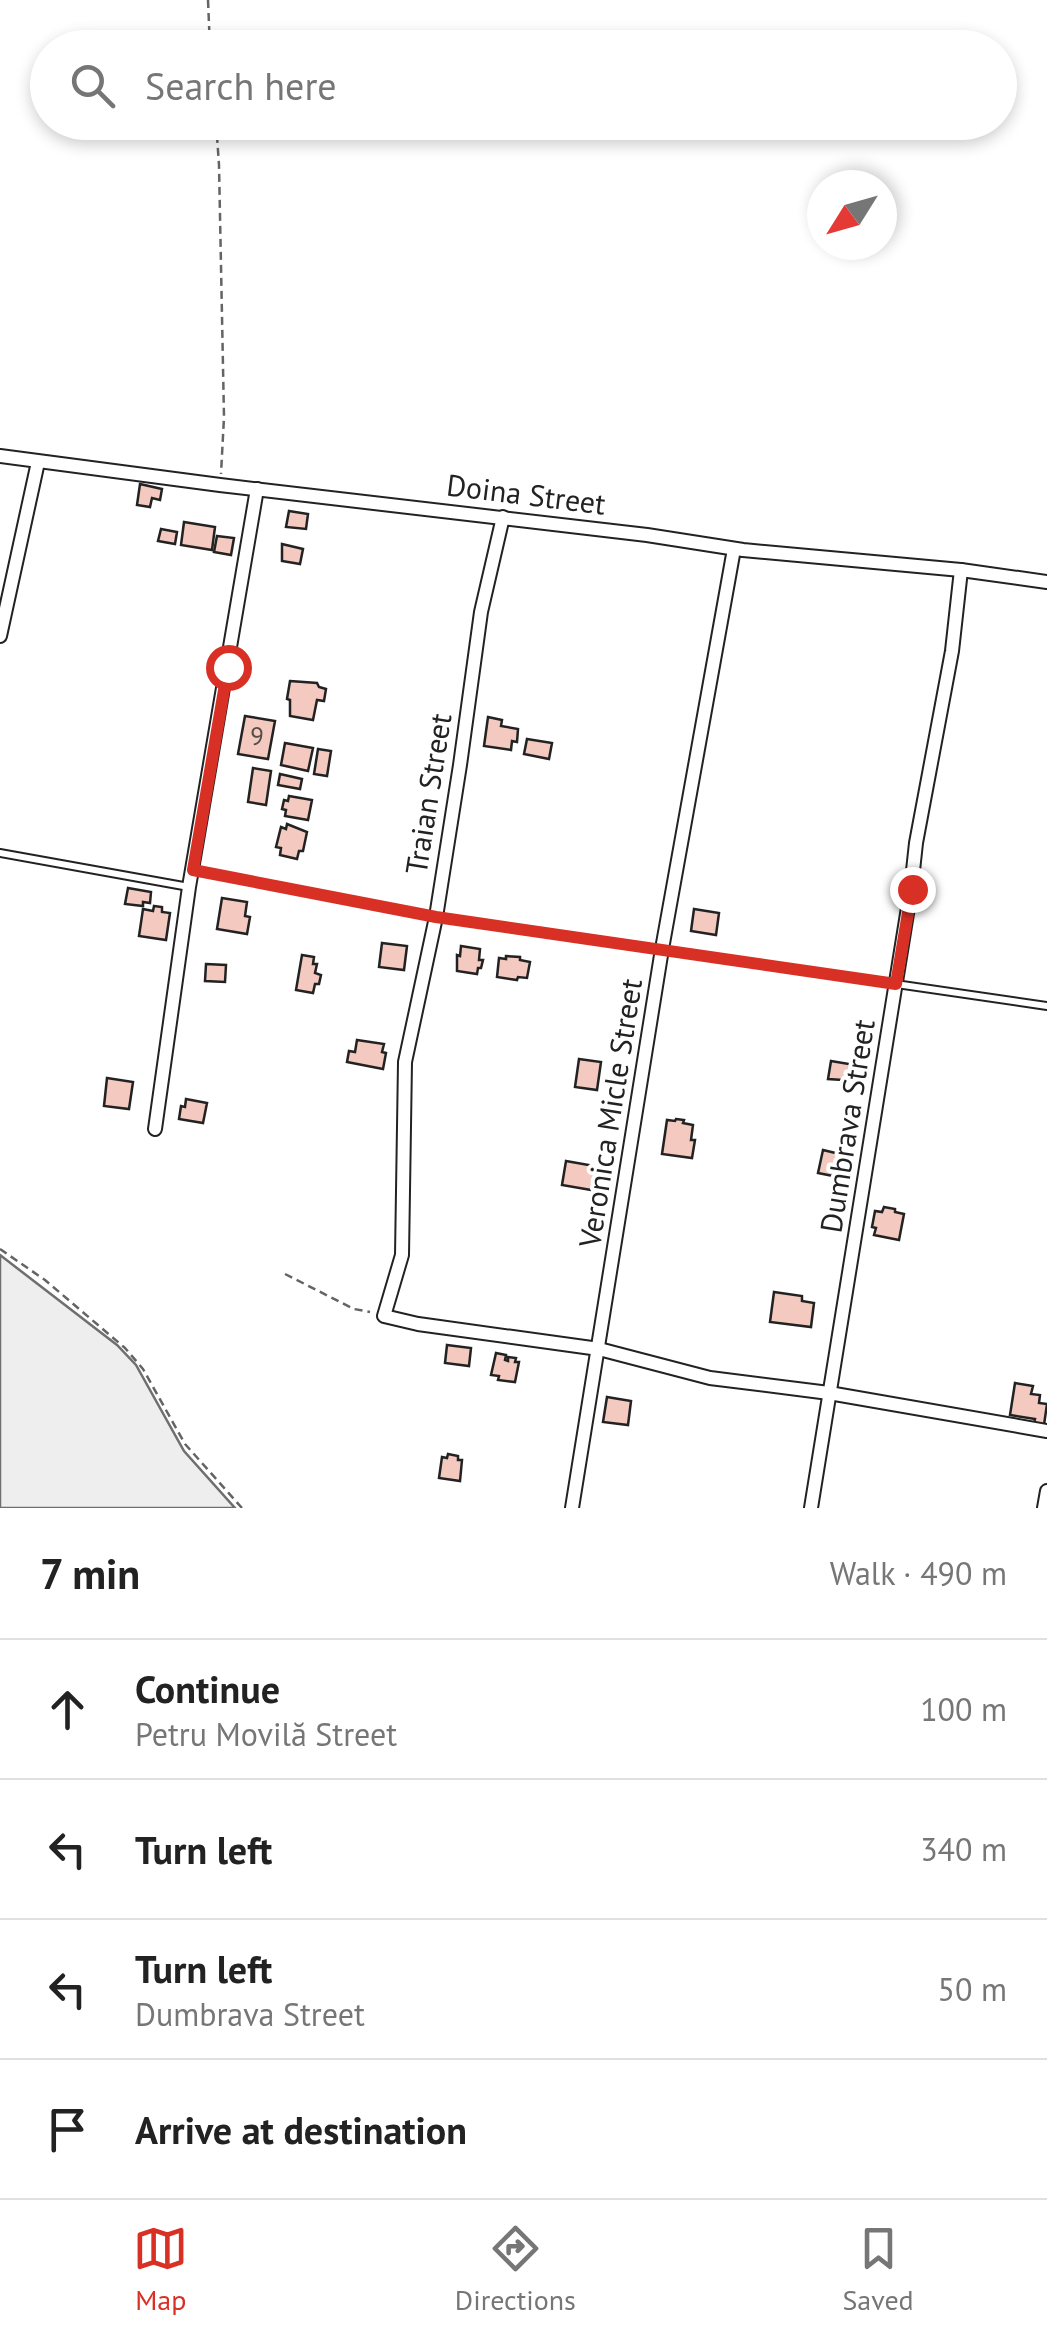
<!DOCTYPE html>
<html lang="en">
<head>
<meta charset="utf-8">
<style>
	body { margin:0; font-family:"PT Sans",sans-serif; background:#f6f6f6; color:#222 }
	.compass { position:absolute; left:807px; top:170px; width:90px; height:90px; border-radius:50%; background:#fff; box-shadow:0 5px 15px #0003; rotate:233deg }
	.stop { position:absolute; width:30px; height:30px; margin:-22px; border:8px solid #d93025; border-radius:50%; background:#fff }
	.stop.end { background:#d93025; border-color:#fff; box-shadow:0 2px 10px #0008 }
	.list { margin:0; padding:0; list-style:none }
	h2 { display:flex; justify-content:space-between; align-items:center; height:130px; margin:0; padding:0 40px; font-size:42px }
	h2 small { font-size:32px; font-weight:400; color:#767676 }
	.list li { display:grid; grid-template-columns:65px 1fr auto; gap:30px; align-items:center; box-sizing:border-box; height:140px; padding:0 40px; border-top:2px solid #e0e0e0 }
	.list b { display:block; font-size:38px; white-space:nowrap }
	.list p { margin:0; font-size:32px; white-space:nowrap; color:#767676 }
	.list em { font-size:32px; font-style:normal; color:#767676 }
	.icon { flex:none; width:55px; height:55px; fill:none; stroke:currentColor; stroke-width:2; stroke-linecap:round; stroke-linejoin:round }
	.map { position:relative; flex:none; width:1047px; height:1508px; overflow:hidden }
	.search { position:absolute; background:#fff; box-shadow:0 5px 15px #0003; left:30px; right:30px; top:30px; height:110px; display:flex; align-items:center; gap:25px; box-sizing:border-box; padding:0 35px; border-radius:55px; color:#767676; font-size:38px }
	.sheet { height:690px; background:#fff }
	nav { display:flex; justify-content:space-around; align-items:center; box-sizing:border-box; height:140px; border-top:2px solid #e0e0e0; background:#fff; font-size:28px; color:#767676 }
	nav a { display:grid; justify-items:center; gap:5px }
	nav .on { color:#d93025 }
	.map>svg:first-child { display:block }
	.green { fill:#eee; stroke:#6f6f6f; stroke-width:2.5 }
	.building { fill:#f3c9c0; stroke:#222; stroke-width:2.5 }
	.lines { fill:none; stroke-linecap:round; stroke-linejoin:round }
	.service-casing { stroke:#222; stroke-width:10 }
	.minor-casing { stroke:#222; stroke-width:16 }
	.path { stroke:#646464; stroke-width:2.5; stroke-dasharray:8 5; stroke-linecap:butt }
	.service { stroke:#fff; stroke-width:6 }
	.minor { stroke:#fff; stroke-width:12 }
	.route { stroke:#d93025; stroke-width:12 }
	.labels { text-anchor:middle; stroke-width:8; stroke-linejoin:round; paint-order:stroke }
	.number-label { font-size:25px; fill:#564c4a }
	.street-label { font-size:30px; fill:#222; stroke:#fff }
</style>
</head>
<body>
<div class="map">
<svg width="1047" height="1508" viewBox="0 0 1047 1508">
	<rect width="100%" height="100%" fill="#fff"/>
	<!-- green -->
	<polygon class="green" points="0,1255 117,1345 136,1365 184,1451 235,1508 0,1508"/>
	<!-- building -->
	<g class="building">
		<polygon points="140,484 162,489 160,500 152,498 150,507 137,505"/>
		<polygon points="289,511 308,514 306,529 286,527"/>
		<polygon points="184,522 215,527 212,550 181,545"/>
		<polygon points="161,529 177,532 175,544 158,541"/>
		<polygon points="217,536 234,538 231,555 214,552"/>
		<polygon points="282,544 303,549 300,564 282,561"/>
		<polygon points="290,681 317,683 319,687 326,689 324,701 317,700 313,720 290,716 290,700 287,699"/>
		<polygon points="245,716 275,721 268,759 238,754"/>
		<polygon points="488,717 502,720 501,726 518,729 517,742 512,741 511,750 484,746"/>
		<polygon points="527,739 552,743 549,759 524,754"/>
		<polygon points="285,743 313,748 308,771 281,765"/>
		<polygon points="318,749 331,751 327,776 314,774"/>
		<polygon points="253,768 271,771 266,805 248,802"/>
		<polygon points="280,774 302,779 300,789 278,785"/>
		<polygon points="289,796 312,800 308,820 285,816 286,810 282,809 284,800 288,801"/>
		<polygon points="287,824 307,832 303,851 299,851 297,859 280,855 281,848 276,847 281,827 286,829"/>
		<polygon points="128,888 151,892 150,903 143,902 143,906 125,904"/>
		<polygon points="222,898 247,902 245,916 250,917 247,934 217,929"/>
		<polygon points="154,906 162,907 162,912 170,913 166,940 139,936 143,909 153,911"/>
		<polygon points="694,909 719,913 716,935 691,931"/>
		<polygon points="382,943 407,946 404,970 379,967"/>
		<polygon points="461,946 480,949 479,960 483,960 481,968 478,968 477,974 457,971 457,955 460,956"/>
		<polygon points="302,955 314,957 313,964 317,964 315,973 321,975 319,984 315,984 313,993 296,990"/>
		<polygon points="506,956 520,957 520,960 530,962 527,978 518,977 517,980 497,977 499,958 506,959"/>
		<polygon points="206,964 226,965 225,982 205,981"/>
		<polygon points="357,1040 384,1044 382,1052 386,1053 383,1069 347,1062 349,1051 355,1052"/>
		<polygon points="579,1059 601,1062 597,1090 575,1087"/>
		<polygon points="831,1061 855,1065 855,1068 860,1069 859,1081 828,1079"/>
		<polygon points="107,1078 133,1082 129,1109 104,1106"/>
		<polygon points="186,1099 207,1103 203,1123 179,1119 181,1106 185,1107"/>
		<polygon points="676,1119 684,1120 683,1123 693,1125 691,1140 695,1140 692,1158 662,1154 667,1120 675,1121"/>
		<polygon points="823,1150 848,1156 843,1178 818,1173"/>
		<polygon points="566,1161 600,1167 597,1191 562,1185"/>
		<polygon points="884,1207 895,1209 895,1212 904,1214 899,1240 874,1235 876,1228 872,1227 875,1211 882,1212"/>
		<polygon points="774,1292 802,1296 802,1301 814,1303 811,1327 770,1322"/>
		<polygon points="447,1345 471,1348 469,1366 445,1363"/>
		<polygon points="496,1353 506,1355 505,1360 508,1361 508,1357 516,1358 515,1362 519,1362 515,1382 498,1380 499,1376 491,1375"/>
		<polygon points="1015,1383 1033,1386 1031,1394 1040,1395 1039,1403 1047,1404 1044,1425 1034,1423 1035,1419 1010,1415"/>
		<polygon points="607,1397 631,1401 628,1425 603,1422"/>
		<polygon points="448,1454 458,1456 458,1460 462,1460 460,1481 439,1478 442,1457 447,1458"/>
	</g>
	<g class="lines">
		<defs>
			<g id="service">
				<polyline points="0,853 189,887"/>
				<polyline points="194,870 436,917 1047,1006"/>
			</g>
			<g id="minor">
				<polyline points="0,456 220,485 647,535 743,550 961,570 1047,582"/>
				<polyline points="503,517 481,612 460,765 436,917 405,1062 402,1255 384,1316 418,1324 599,1349 710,1378 829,1393 1047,1431"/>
				<polyline points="0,636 38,462"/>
				<polyline points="155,1129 189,887 257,489"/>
				<polyline points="572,1508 662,949 734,549"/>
				<polyline points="811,1508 911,889 916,843 952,651 961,570"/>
				<polyline points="1044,1508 1047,1491"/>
			</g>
		</defs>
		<!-- service casing -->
		<use href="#service" class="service-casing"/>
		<!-- minor casing -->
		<use href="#minor" class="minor-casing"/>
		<!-- path -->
		<g class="path">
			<polyline points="208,0 210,48"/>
			<polyline points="216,122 219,165 224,417 221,474"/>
			<polyline points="0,1249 45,1280 125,1348 143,1369 185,1444 242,1508"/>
			<polyline points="285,1274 354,1309 370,1312"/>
		</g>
		<!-- service -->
		<use href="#service" class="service"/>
		<!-- minor -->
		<use href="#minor" class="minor"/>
	</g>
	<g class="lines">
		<!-- route -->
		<polyline class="route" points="228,667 193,870 436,917 896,984 912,889"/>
	</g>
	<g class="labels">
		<!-- number labels -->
		<g class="number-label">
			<text x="257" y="745">9</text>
		</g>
		<!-- street labels -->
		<g class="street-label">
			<text transform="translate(526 495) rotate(7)" y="10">Doina Street</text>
			<text transform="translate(429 794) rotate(-81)" y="10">Traian Street</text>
			<text transform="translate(611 1113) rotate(-81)" y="10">Veronica Micle Street</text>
			<text transform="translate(848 1126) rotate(-81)" y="10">Dumbrava Street</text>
		</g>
	</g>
</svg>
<svg class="compass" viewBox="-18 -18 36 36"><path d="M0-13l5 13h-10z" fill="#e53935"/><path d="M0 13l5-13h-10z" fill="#767676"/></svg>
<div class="stop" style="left:228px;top:667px"></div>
<div class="stop end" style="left:912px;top:889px"></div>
<div class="search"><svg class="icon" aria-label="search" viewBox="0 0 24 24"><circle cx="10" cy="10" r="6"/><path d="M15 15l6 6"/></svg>Search here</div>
</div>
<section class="sheet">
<h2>7 min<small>Walk · 490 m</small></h2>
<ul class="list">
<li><svg class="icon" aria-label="ahead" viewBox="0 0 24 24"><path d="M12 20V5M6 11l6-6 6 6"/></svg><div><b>Continue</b><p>Petru Movilă Street</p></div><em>100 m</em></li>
<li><svg class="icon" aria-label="left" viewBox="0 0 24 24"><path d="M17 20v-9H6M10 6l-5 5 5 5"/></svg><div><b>Turn left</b></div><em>340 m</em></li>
<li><svg class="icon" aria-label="left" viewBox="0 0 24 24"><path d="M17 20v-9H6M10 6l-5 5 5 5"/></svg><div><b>Turn left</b><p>Dumbrava Street</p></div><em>50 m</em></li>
<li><svg class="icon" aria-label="arrive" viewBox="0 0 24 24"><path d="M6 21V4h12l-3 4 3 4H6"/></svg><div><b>Arrive at destination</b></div></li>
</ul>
</section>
<nav>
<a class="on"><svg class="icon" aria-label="map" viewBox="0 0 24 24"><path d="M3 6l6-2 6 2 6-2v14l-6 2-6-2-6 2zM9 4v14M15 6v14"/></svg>Map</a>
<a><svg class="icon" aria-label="directions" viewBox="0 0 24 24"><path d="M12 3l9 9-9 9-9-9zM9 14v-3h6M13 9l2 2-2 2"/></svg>Directions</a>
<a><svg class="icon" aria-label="saved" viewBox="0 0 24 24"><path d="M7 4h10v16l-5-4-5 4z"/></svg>Saved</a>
</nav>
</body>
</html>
